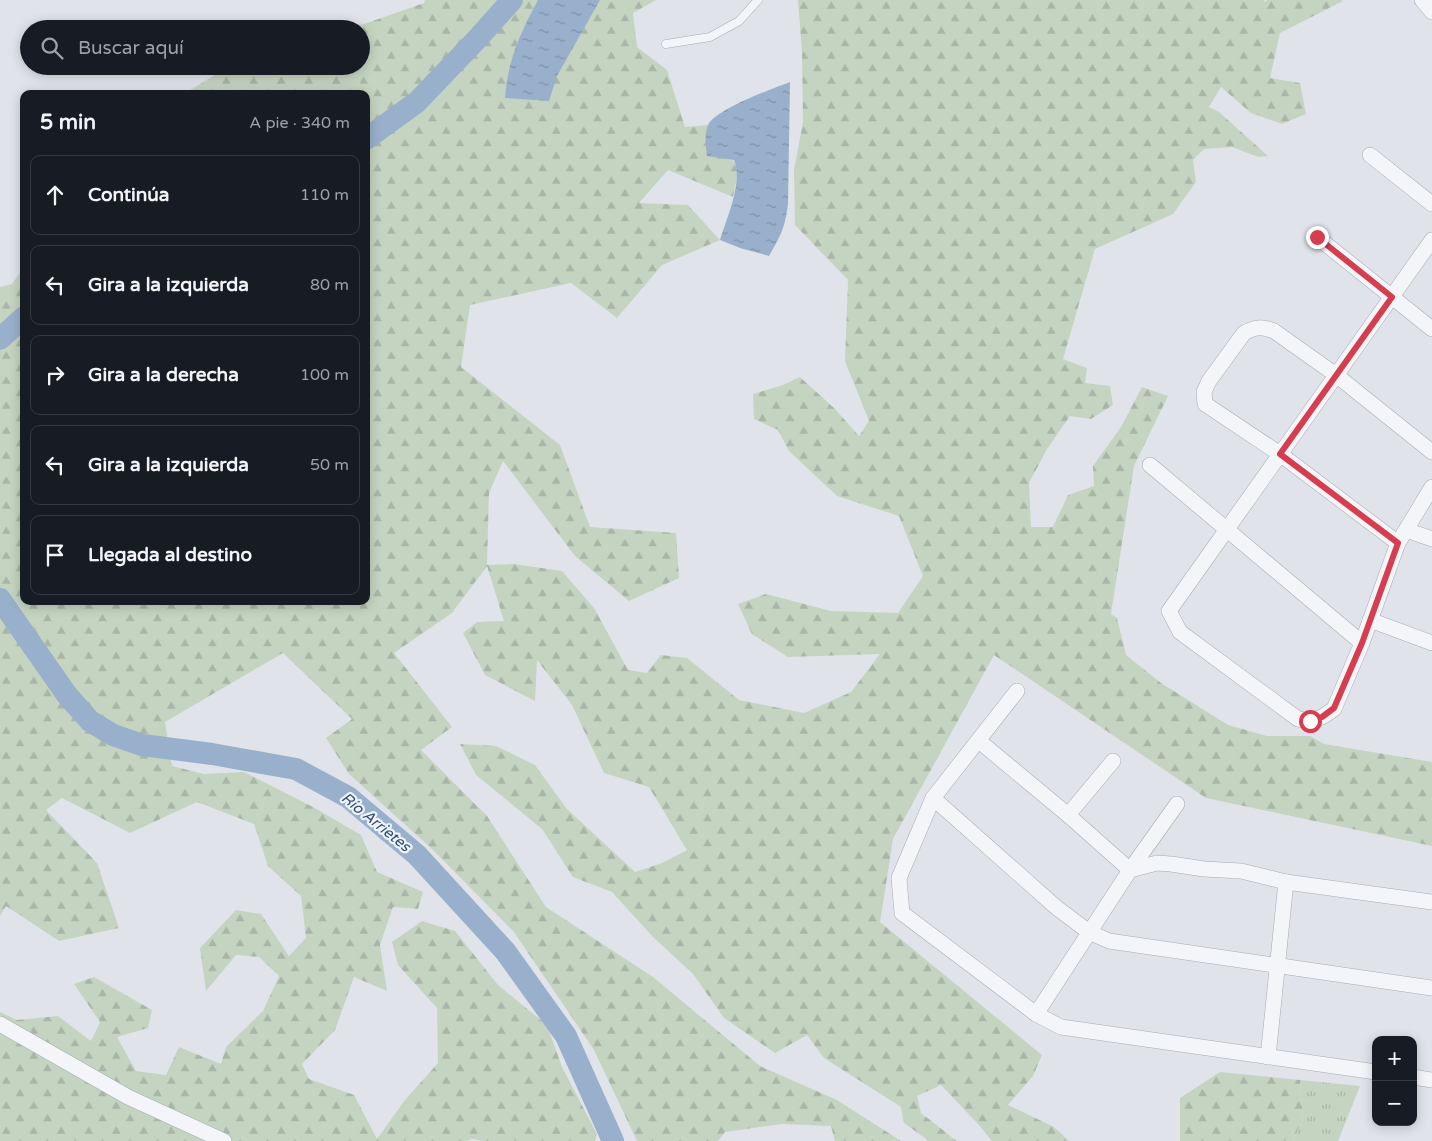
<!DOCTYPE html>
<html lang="es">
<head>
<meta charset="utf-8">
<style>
	body { margin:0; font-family:"Varela Round",sans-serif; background:#20242c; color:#f1f3f6 }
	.controls { position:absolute; right:15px; bottom:15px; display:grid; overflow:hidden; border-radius:10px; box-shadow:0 2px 12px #0003 }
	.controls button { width:45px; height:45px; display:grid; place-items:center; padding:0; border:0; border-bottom:1px solid #363941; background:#171b24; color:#f1f3f6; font:25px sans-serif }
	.stop { position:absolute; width:15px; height:15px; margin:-11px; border:4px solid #d63e4f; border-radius:50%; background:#fff }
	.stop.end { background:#d63e4f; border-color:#fff; box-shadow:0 1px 5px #0008 }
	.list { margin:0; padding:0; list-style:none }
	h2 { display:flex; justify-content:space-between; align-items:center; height:65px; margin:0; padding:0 20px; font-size:21px }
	h2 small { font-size:16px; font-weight:400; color:#9ea1a6 }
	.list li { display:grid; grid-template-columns:32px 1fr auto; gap:15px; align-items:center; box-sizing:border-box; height:80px; margin:0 10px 10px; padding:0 10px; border:1px solid #363941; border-radius:10px }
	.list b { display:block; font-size:19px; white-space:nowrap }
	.list em { font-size:16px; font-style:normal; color:#9ea1a6 }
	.icon { flex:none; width:28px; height:28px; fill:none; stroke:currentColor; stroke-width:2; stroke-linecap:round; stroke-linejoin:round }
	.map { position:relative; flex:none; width:1432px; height:1141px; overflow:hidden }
	.search { position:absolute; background:#171b24; box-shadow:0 2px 12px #0003; left:20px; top:20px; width:350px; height:55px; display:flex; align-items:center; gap:12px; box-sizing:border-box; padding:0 18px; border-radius:28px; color:#9ea1a6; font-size:19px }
	.panel { position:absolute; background:#171b24; box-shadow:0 2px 12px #0003; left:20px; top:90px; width:350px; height:515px; border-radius:10px }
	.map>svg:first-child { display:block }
	.grass { fill:url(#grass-tufts) }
	.forest { fill:url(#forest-firs) }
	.water { fill:url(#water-ripples) }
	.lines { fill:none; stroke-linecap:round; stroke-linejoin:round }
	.river { stroke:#99b0cc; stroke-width:22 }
	.lane-casing { stroke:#a5abb5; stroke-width:9 }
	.street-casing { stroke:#a5abb5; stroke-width:16 }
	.lane { stroke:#f3f5f8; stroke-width:8 }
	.street { stroke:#f3f5f8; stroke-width:15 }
	.route { stroke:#d63e4f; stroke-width:6 }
	.labels { text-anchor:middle; stroke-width:4.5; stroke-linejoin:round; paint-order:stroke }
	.water-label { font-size:15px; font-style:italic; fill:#2f4e79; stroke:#f0f3f7 }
</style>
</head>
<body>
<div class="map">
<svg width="1432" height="1141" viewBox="0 0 1432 1141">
	<defs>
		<pattern id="grass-tufts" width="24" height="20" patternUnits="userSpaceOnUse" patternTransform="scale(1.25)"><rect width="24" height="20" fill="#c5d4c1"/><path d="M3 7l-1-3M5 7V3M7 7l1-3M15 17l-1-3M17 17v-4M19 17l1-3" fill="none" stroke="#a9b6a7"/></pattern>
		<pattern id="forest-firs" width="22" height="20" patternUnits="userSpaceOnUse" patternTransform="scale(1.25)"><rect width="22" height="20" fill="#c5d4c1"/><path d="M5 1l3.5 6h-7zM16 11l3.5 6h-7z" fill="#a9b6a7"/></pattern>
		<pattern id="water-ripples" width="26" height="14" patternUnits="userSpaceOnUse" patternTransform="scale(1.25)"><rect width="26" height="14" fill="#99b0cc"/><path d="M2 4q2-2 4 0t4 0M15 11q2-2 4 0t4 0" fill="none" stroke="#7d90a7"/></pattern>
	</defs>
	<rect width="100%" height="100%" fill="#e0e4ea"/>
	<!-- grass -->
	<polygon class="grass" points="1300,1080 1360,1086 1338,1141 1293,1141 1303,1119"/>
	<!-- forest -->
	<g class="forest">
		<path d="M425 0H656L633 13 637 47 667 70 685 127 708 125 706 140C735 161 742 158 733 197L668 170 639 203 688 205 720 240 662 265 617 318 571 283 470 305 461 367 560 445 590 527 676 533 679 578 629 601 575 556 503 461 489 493 487 565 514 564 562 571 594 608 628 670 647 673 661 655 687 658 739 700 804 713 851 692 880 654 788 657 752 634 738 604 766 594 831 611 898 613 923 576 899 516 837 496 789 451 778 430 754 419 753 394 783 385 800 377 835 409 859 436 869 421 845 361 848 280 795 225 794 170 803 122 802 53 798 0H1264L1265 2 1267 0H1341L1343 1 1280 33 1270 78 1300 83 1306 114 1282 124 1251 113 1221 87 1209 107 1219 112 1268 156 1258 157 1232 147 1204 149 1193 160 1196 182 1173 214 1095 249 1063 359 1087 368 1085 383 1110 386 1113 405 1091 419 1070 416 1047 449 1029 483 1031 527H1053L1068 495 1094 486 1093 466 1121 427 1142 387 1168 396 1134 466 1111 614 1117 618 1126 655 1161 683 1228 725 1267 736H1310L1324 744 1432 762V846L1206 798 994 655 893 839 880 922 1042 1055 1033 1076 1008 1105 1054 1127 1069 1141H992L978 1124 941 1085 917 1096 921 1113 957 1141H929L904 1123 901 1107 824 1058 807 1035 775 1053 724 1018 693 974 653 937 612 892 573 877 542 829 476 775 460 744 496 746 535 765 567 809 635 872 662 863 687 850 649 787 604 773 572 705 537 660 535 701 485 675 463 633 477 622 504 621 487 566 452 613 394 653 452 727 421 750 487 816 546 907 653 977 760 1066 837 1100 901 1141H835L831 1126 782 1124 725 1132 718 1141H637L594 1050 514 932 432 849 349 774 326 738 352 719 283 653 165 722 172 766 204 774 244 772 313 807 361 835 377 872 423 892 418 909 393 907 380 945 387 991 354 977 335 1030 302 1064 309 1079 354 1095 377 1139 405 1100 438 1063 437 1008 398 965 392 942 422 921 455 931 498 985 547 1025 562 1067 597 1134 595 1141H484L473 1139 465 1141H0V1012L17 1020 58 1016 91 1041 100 1022 74 984 94 977 152 1010 148 1028 117 1037 136 1071 166 1075 179 1047 221 1064 226 1047 263 1011 279 976 259 957 236 955 206 991 200 948 236 910 261 914 289 956 306 938 301 896 268 866 254 824 197 802 130 833 62 798 46 810 97 863 119 928 59 941 6 906 0 916V287L12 284 24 267V601H366V94H184L229 66H361V29H334L364 24 424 3Z"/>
		<polygon points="1220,1072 1300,1080 1303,1119 1293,1141 1180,1141 1180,1098"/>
	</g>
	<!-- water -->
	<g class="water">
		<path d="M538 0H600L557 76 549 101 505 98C508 59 520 34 538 0Z"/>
		<path d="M790 82 788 204C785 228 781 235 769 256L740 248 720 240C727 217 743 183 734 160L707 156C706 147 704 134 708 125 716 109 772 89 790 82Z"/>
	</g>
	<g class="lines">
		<!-- river -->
		<g class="river">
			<polyline points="366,139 417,102 479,37 512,0"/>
			<polyline points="0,339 24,317"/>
			<polyline points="0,599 67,695 90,721 113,735 142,745 212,754 296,769 348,797 417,855 505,951 566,1036 613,1141"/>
		</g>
		<defs>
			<polyline id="lane" points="666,44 710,37 739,21 758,0"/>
			<g id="street">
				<polyline points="1422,0 1432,12"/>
				<polyline points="1370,155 1432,204"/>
				<polyline points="1317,237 1432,329"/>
				<polyline points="1432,240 1169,611 1180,632 1298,719 1310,721 1322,717 1334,709 1362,643 1398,543 1432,487"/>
				<polyline points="1150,465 1362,643"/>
				<polyline points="1406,530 1432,539"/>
				<path d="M1398 543 1280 454 1205 404 1204 392 1209 381 1244 333C1255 327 1262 326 1274 331L1336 375 1432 452"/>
				<polyline points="1370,620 1432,643"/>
				<polyline points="1017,691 933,798 899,878 902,913 1036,1014 1061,1027 1376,1072"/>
				<polyline points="979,741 1068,815 1130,870 1157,863 1171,864 1204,869 1241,871 1286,882 1432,902"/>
				<polyline points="933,798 1057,908 1089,932 1109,941 1432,988"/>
				<polyline points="1068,815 1113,761"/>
				<polyline points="1036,1014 1130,870 1177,804"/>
				<polyline points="0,1024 128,1097 224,1141"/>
				<polyline points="1268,1057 1286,882"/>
				<polyline points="1413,1077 1432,1080"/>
			</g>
		</defs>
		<!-- lane casing -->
		<use href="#lane" class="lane-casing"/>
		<!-- street casing -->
		<use href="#street" class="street-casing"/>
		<!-- lane -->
		<use href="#lane" class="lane"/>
		<!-- street -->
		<use href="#street" class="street"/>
	</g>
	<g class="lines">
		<!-- route -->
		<polyline class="route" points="1310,721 1322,717 1334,708 1362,643 1398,543 1280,454 1392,297 1317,237"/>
	</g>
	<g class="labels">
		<!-- water labels -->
		<g class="water-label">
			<text transform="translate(376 822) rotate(39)" y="5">Río Arrietes</text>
		</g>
	</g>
</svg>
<div class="controls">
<button>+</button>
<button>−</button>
</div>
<div class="stop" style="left:1310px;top:721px"></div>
<div class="stop end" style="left:1317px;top:237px"></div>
<div class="search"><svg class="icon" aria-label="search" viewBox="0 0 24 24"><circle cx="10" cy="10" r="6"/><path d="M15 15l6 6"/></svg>Buscar aquí</div>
<section class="panel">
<h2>5 min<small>A pie · 340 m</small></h2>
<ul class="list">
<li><svg class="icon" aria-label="ahead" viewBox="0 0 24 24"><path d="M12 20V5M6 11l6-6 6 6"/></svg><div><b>Continúa</b></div><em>110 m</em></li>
<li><svg class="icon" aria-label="left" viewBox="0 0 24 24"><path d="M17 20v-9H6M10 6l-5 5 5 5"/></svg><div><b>Gira a la izquierda</b></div><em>80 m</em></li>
<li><svg class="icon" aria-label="right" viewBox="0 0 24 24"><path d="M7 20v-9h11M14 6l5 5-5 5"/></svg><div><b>Gira a la derecha</b></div><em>100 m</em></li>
<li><svg class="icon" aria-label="left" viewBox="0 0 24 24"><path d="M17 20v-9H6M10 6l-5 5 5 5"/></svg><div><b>Gira a la izquierda</b></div><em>50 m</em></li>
<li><svg class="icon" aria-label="arrive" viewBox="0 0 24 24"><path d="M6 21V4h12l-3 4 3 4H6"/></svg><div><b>Llegada al destino</b></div></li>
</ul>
</section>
</div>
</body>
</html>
